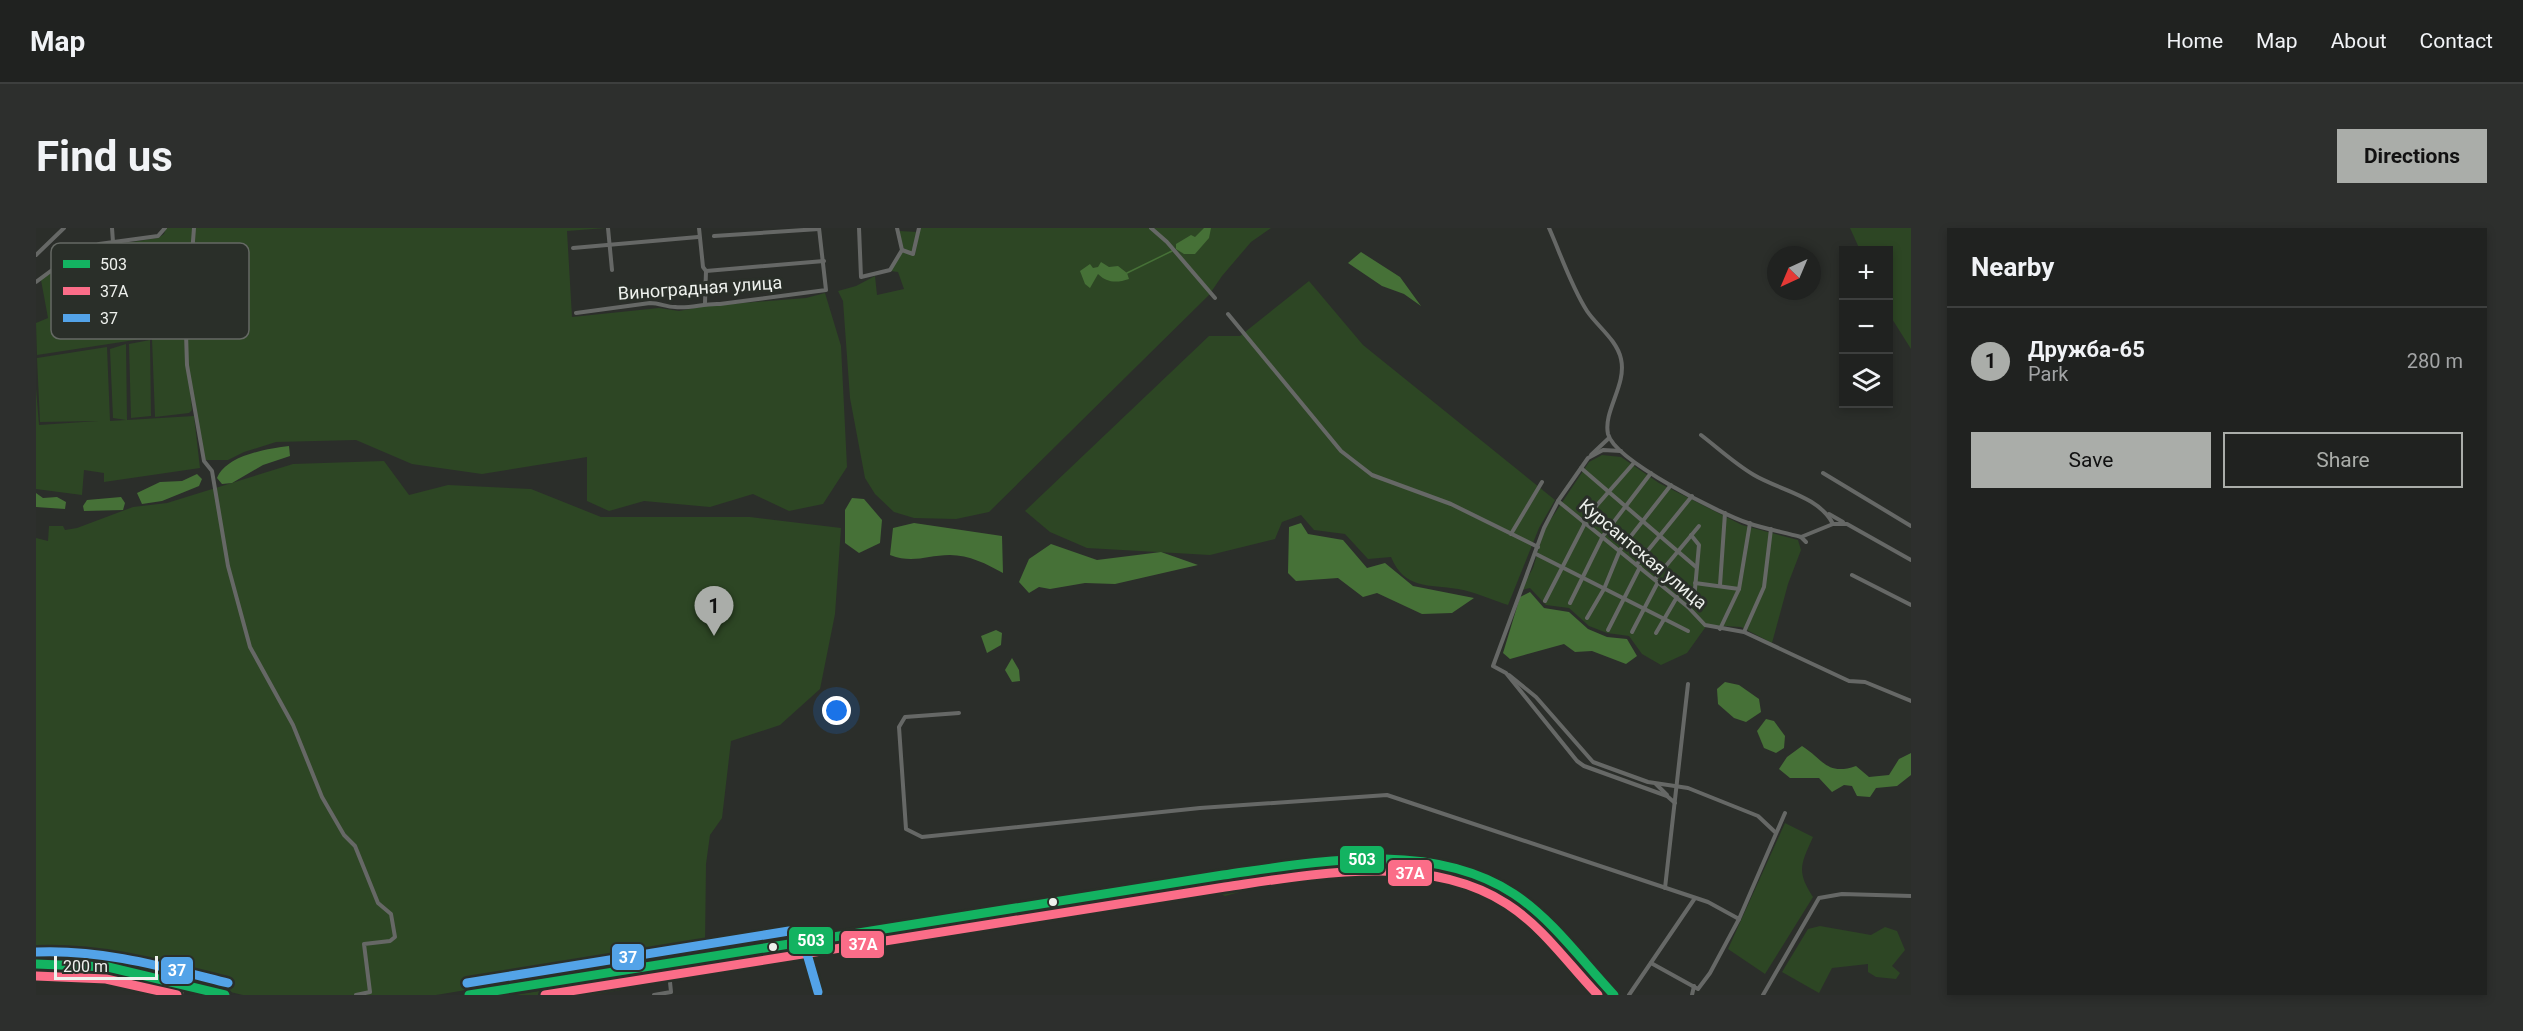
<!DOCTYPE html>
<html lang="en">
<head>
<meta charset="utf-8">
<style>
	body { margin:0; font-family:Roboto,sans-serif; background:#2d2f2d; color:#f1f3f6 }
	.controls { position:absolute; right:18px; top:18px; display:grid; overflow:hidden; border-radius:0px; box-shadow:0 3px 9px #0003 }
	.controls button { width:54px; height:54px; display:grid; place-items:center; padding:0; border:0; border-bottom:2px solid #3d3f3e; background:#202220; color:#f1f3f6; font:30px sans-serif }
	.compass { position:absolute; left:1731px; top:18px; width:54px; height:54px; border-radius:50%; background:#202220; box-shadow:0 3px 9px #0003; rotate:224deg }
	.scale { position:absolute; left:18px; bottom:15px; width:104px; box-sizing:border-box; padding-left:6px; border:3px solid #eef1ed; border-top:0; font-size:16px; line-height:21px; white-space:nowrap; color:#eef1ed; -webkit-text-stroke:4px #2a2f29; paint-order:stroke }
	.you { position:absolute; left:801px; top:483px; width:21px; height:21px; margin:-15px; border:4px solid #fff; border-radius:50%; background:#1a73e8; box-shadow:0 0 0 9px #1a73e833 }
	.badge { display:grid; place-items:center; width:39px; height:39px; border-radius:50%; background:#aaada9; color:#111; font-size:20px; font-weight:700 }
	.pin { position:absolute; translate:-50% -50px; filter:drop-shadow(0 2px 3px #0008) }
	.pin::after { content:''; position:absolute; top:32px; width:21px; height:18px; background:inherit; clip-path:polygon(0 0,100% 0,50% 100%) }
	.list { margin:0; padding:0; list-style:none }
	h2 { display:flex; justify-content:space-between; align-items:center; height:78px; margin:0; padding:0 24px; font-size:26px }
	h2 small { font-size:20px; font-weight:400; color:#a2a4a5 }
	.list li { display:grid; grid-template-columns:39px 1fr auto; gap:18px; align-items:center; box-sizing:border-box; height:108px; padding:0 24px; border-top:2px solid #3d3f3e }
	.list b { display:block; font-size:22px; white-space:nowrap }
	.list p { margin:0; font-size:20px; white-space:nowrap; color:#a2a4a5 }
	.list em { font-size:20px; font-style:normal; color:#a2a4a5 }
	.actions { display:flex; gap:12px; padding:18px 24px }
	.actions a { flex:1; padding:14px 0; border:2px solid #aaada9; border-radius:0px; text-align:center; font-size:21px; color:#aaada9 }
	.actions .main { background:#aaada9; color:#111 }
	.icon { flex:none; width:33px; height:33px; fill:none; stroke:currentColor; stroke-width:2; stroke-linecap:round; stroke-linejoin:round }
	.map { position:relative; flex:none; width:1875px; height:767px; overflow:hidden; border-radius:0px }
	header { display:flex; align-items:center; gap:36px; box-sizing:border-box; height:84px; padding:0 30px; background:#202220; border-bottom:2px solid #3d3f3e }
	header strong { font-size:28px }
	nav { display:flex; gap:33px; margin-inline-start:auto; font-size:21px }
	.intro { display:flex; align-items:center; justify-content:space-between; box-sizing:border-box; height:144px; padding:0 36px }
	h1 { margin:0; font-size:42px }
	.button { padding:15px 27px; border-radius:0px; background:#aaada9; color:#111; font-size:21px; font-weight:700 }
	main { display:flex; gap:36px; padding:0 36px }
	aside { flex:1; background:#202220; border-radius:0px; box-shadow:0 3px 9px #0003 }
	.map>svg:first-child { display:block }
	.green { fill:#2d4624 }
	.water { fill:#467137 }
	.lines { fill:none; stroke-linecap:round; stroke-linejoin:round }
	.stream { stroke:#467137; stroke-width:1.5 }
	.minor { stroke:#666866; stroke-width:4 }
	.major { stroke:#636a61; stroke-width:4.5 }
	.bus-1-casing { stroke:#2a2f29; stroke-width:14 }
	.bus-2-casing { stroke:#2a2f29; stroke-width:14 }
	.bus-3-casing { stroke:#2a2f29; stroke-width:14 }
	.bus-1 { stroke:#13b361; stroke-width:9 }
	.bus-2 { stroke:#fb6d88; stroke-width:9 }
	.bus-3 { stroke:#53a3e8; stroke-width:9 }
	.bus-dot { fill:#eef1ed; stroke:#2a2f29; stroke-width:2 }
	.labels { text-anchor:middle; stroke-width:6; stroke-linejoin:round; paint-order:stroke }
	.street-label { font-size:18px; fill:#eef1ed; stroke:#2a2f29 }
	.key { fill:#2a2f29; stroke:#656964; stroke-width:1.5 }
	.key-label { font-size:16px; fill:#eef1ed }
	.line-badge { stroke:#2a2f29; stroke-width:2 }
	.badge-label { font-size:16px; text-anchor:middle; font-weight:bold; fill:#fff }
</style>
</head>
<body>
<header>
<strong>Map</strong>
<nav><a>Home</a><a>Map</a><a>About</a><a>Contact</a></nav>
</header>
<div class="intro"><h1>Find us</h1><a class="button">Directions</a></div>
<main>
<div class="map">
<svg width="1875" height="767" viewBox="0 0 1875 767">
	<rect width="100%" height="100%" fill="#2b2e2a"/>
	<!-- green -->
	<g class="green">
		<polygon points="130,0 570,0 531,3 536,89 623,80 643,83 670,78 770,70 789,65 805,118 811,239 787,276 753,283 717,266 674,279 608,273 573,283 551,273 551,229 446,246 376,236 320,212 240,214 208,224 192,232 169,232 151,136 151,104 1,127 0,95 12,90 5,52 32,33 63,19 122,10 128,6"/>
		<polygon points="883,0 1235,0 1215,14 1186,48 1173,67 953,284 920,291 878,290 858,284 839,266 829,250 814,170 807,73 802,63 820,58 839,48 841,67 868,61 862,44 855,43 866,24 879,27 882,9 875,25 868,22 863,3 882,4"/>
		<polygon points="1814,0 1875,0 1875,121 1853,86 1852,22 1824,22"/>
		<path d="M1273 53 1327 117 1519 272 1503 300 1472 377C1456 372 1439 364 1422 361 1392 356 1369 362 1355 329L1332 331 1309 306 1278 302 1265 287 1246 294 1239 311 1174 327 1051 320 1014 304 989 283 1173 108H1204Z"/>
		<polygon points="148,106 156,182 153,185 119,189 116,111"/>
		<polygon points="114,112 115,188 95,190 93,116"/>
		<polygon points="90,116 91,192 158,188 164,240 68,254 68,245 48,242 46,267 0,261 0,160 3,197 62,193 4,194 1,130 71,119 74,193 90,192 77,190 74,121"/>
		<polygon points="1566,227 1585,229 1623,255 1706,297 1762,312 1765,322 1752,356 1736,415 1705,399 1671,397 1651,425 1625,437 1606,426 1593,408 1571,405 1553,398 1533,380 1510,377 1494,360 1485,362 1497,340 1509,300 1553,234"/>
		<polygon points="348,233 373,267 412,257 495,261 565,289 714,289 805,300 799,386 784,461 744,497 695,513 686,590 674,607 670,636 669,716 661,718 659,724 400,767 207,767 118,746 120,740 115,738 113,743 42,727 13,731 21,719 0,717 0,310 12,313 13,298 27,298 29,302 41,300 97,279 131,275 257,236"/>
		<path d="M1749 595 1777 609C1765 636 1760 643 1777 669L1729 746 1692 721Z"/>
		<polygon points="1291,641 1289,650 1269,653 1253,650 1189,668 1176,662 1176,656"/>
		<polygon points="1784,698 1835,707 1849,699 1861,703 1869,722 1856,738 1864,745 1860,751 1840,749 1832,744 1832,736 1796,740 1783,765 1746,744 1772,701"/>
		<polygon points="632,742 632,754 555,767 479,767"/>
	</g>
	<!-- water -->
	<g class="water">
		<polygon points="1168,0 1175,0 1173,10 1159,26 1148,26 1140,21 1140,16 1155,7 1159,9"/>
		<polygon points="1325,24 1364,49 1385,78 1368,66 1346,58 1312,35"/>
		<path d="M1065 34 1073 39 1082 38 1091 45 1093 51C1081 55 1071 55 1062 46L1054 60 1049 56 1044 43 1054 36 1057 40 1062 39Z"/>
		<path d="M253 218 254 228 227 237 196 255 186 256 181 250C191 227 230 221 253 218Z"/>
		<polygon points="161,246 166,251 163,258 126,273 106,276 101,265 124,254 146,253"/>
		<polygon points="0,265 7,270 21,269 30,274 29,281 0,279"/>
		<polygon points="85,269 89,275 87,282 48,283 47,278 51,272"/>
		<polygon points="816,270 828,271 846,292 844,315 823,325 809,315 809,282"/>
		<path d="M878 295 966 308 967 345C951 336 933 327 914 327 890 327 878 336 854 327L857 300Z"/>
		<polygon points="1265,295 1272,306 1307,312 1331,340 1349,335 1377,358 1438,370 1416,385 1386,386 1341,365 1327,369 1302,350 1260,353 1252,345 1253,299"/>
		<polygon points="1015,316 1061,332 1125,324 1162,337 1079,356 1049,355 1014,361 1003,359 993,365 983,354 993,331"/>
		<polygon points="1494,364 1508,380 1533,384 1552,401 1571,409 1591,411 1601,428 1590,436 1556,423 1539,424 1528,416 1474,431 1467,425 1484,369"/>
		<polygon points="960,402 966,405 965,417 951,425 945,408"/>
		<polygon points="976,430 983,442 984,453 976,454 969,442"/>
		<polygon points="1689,454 1703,457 1723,471 1725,484 1710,494 1698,490 1682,476 1681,461"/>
		<polygon points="1730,491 1738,493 1749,508 1748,520 1740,525 1728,520 1721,503"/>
		<path d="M1766 518C1788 532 1791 548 1820 538L1833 549 1853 547 1863 531 1875 525V547L1861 558 1840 560 1834 569 1821 568 1816 558 1808 557 1796 564 1783 550H1754L1743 541 1751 529Z"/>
	</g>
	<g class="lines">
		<!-- stream -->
		<polyline class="stream" points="1091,45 1136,23"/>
		<!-- minor -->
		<g class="minor">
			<polyline points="76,0 77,14"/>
			<polyline points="158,0 150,105 151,137 168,233 176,243 192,338 214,419 257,497 286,569 308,607 319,618 342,675 355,686 359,709 354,713 328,716 334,764 320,767"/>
			<polyline points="572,0 576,42"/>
			<polyline points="663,0 667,39 670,43 669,75"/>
			<polyline points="823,0 825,49 854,42 866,22 861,0"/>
			<polyline points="1115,0 1131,14 1179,70"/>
			<path d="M1513 0C1525 27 1535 58 1551 83 1561 98 1581 112 1585 131 1591 157 1567 183 1572 206 1579 233 1685 286 1712 295 1729 301 1747 304 1765 309L1770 314"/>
			<polyline points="678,8 783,1"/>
			<polyline points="537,20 662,9"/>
			<polyline points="866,22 877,26 883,0"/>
			<polyline points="0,27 28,0"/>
			<polyline points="670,43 788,33"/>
			<polyline points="0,54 31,31 63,16 122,8 129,0"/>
			<path d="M540 85 614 75C624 75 630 79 639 79 654 81 668 75 684 76L790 62 783 0"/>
			<polyline points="1192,86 1305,223 1336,247 1415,276 1502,319"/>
			<path d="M1665 207C1682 220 1699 236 1718 247 1743 262 1783 268 1797 296"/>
			<polyline points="1585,223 1567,222 1552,230 1522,273 1508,300 1457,438 1470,445 1541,533 1548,538 1631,568 1639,575"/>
			<polyline points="1555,227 1573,210"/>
			<polyline points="1545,240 1660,339"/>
			<polyline points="1787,245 1875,298"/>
			<polyline points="1522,273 1652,379 1669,397 1708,404 1813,453 1829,454 1875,473"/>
			<polyline points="1793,286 1807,294"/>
			<polyline points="1475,306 1506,254"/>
			<polyline points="1765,309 1797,296 1811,296 1875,332"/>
			<polyline points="1500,326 1652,403"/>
			<polyline points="1601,336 1656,268"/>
			<polyline points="1816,347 1875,377"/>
			<polyline points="1619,351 1663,298"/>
			<polyline points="1659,355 1703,361"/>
			<polyline points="1684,357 1689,285"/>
			<polyline points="1509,373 1548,297 1548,292 1597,236"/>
			<polyline points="1534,375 1567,308 1615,245"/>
			<polyline points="1652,379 1659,361 1663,317 1655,307"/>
			<polyline points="1551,390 1568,361 1584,322 1635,257"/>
			<polyline points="1684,401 1703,361 1714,295"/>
			<polyline points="1572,402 1604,339"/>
			<polyline points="1596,404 1622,354"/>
			<polyline points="1708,404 1728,359 1735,301"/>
			<polyline points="1620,405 1641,369"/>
			<polyline points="1473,447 1500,469 1557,534 1612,554 1652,560 1722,588 1739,604"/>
			<polyline points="923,485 869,489 863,499 870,601 886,609 1164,580 1351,567 1672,674 1703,691 1749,585"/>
			<polyline points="1620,556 1631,567"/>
			<polyline points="1629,660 1652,456"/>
			<polyline points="1615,735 1662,761 1674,745 1703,691"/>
			<polyline points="506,755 508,767"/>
			<polyline points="146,756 146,767"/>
			<polyline points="618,767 635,764 632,734"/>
			<polyline points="1593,767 1659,670"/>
			<polyline points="1656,767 1658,758"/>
			<polyline points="1727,767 1783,670 1806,666 1875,668"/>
		</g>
		<!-- major -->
		<g class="major">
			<path d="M0 736C65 730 126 752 189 767"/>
			<path d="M433 767 1187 647C1271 635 1404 613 1478 666 1514 691 1547 735 1578 767"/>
		</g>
		<defs>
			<g id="bus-1">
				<polyline points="0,736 72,739 189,767"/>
				<path d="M433 767 1187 647C1280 634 1394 611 1478 666 1517 692 1546 733 1578 767"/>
			</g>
			<g id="bus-2">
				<polyline points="0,748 70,751 141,767"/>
				<path d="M509 767 1189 659C1278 646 1390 624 1471 676 1507 699 1533 737 1562 767"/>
			</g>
			<g id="bus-3">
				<polyline points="767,712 782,764"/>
				<path d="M0 724C66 721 128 739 192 755"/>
				<polyline points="431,755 753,703"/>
			</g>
		</defs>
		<!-- bus-1 casing -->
		<use href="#bus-1" class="bus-1-casing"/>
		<!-- bus-2 casing -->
		<use href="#bus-2" class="bus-2-casing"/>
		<!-- bus-3 casing -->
		<use href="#bus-3" class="bus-3-casing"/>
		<!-- bus-1 -->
		<use href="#bus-1" class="bus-1"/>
		<!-- bus-2 -->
		<use href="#bus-2" class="bus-2"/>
		<!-- bus-3 -->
		<use href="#bus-3" class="bus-3"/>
	</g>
	<!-- markers -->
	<g class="bus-dot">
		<circle cx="1017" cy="674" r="5"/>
		<circle cx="737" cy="719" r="5"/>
	</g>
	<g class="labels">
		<!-- street labels -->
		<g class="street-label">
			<text transform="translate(664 60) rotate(-4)" y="6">Виноградная улица</text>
			<text transform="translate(1607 326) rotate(40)" y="6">Курсантская улица</text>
		</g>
	</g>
	<!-- legend -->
	<rect x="15" y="15" width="198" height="96" rx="9" class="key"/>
	<rect x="27" y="32" width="27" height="8" fill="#13b361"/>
	<rect x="27" y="59" width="27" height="8" fill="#fb6d88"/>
	<rect x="27" y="86" width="27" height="8" fill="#53a3e8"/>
	<g class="key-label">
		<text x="64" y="42">503</text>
		<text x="64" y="69">37А</text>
		<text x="64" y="96">37</text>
	</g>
	<g class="line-badge">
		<rect x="1303" y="617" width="46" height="29" rx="6" fill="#13b361"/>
		<rect x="1351" y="631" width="46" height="28" rx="6" fill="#fb6d88"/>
		<rect x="752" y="698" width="46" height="29" rx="6" fill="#13b361"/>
		<rect x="804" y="702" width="45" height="29" rx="6" fill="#fb6d88"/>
		<rect x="575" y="715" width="34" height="28" rx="6" fill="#53a3e8"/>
		<rect x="124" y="728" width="34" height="29" rx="6" fill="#53a3e8"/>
	</g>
	<g class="badge-label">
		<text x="1326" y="637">503</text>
		<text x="1374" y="651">37А</text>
		<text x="775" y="718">503</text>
		<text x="827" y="722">37А</text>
		<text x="592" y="735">37</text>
		<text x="141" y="748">37</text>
	</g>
</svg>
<div class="controls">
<button>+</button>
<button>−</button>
<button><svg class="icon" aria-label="layers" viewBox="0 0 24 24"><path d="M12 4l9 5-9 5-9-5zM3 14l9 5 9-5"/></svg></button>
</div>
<svg class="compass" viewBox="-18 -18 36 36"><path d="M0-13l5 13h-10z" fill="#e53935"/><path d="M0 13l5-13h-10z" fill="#a2a4a5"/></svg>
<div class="scale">200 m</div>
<div class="you"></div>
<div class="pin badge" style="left:678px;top:408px">1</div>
</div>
<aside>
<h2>Nearby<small></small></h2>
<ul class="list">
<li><span class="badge">1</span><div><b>Дружба-65</b><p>Park</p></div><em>280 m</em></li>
</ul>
<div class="actions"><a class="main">Save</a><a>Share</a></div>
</aside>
</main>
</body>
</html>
